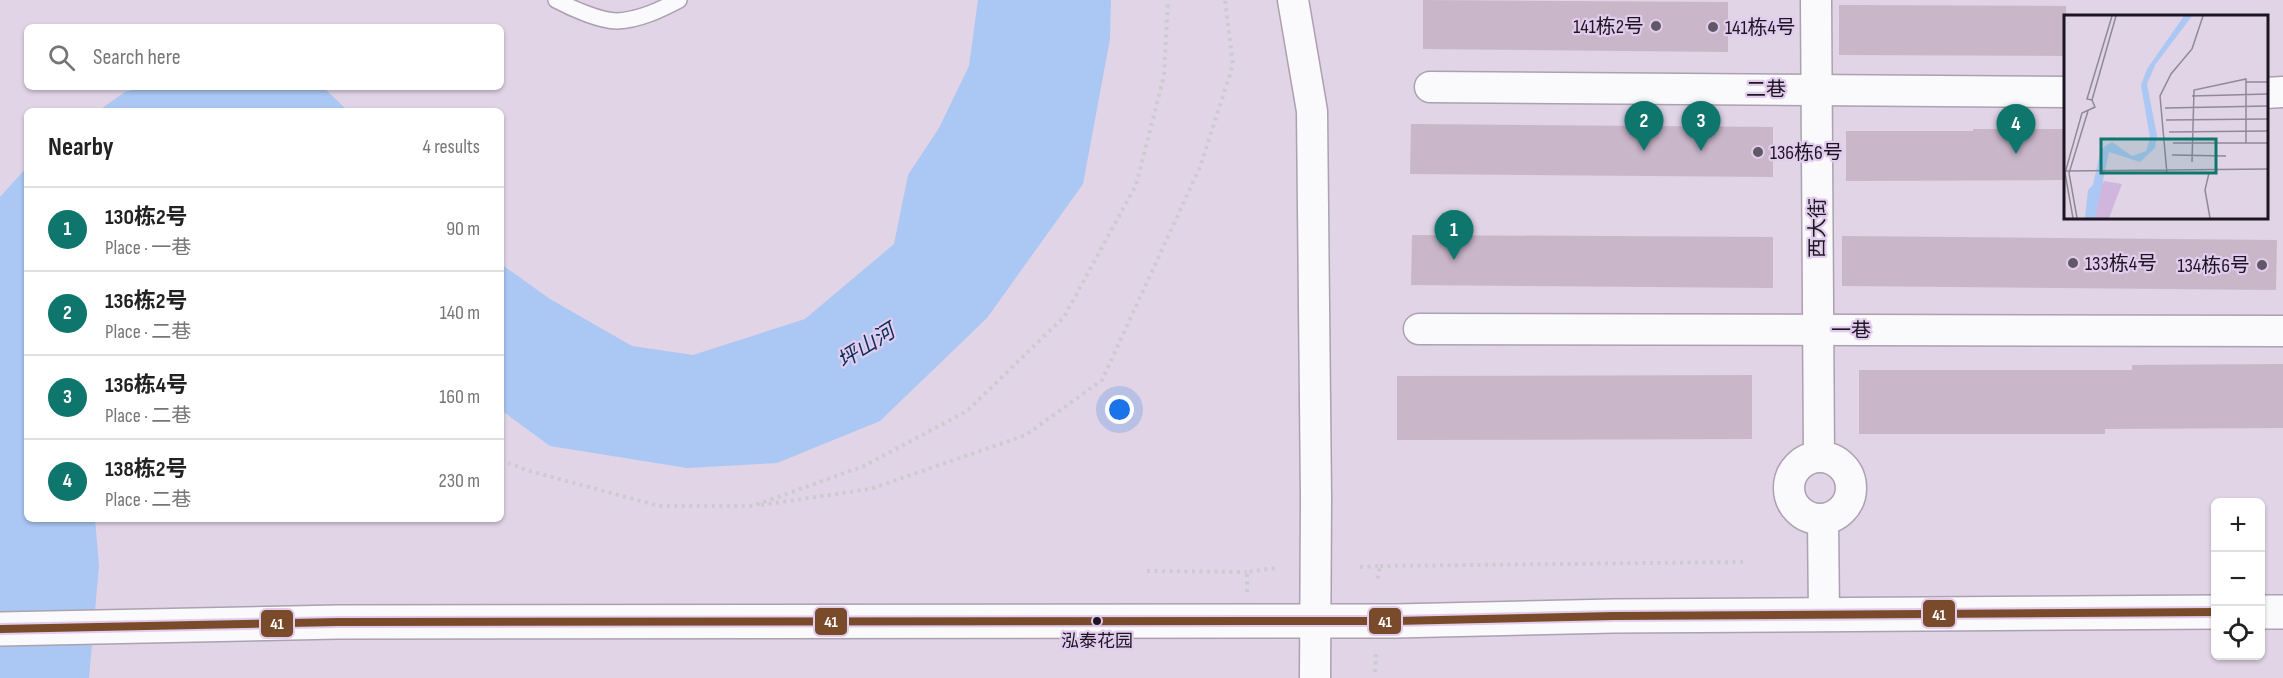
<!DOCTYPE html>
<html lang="en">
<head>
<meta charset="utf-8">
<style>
	body { margin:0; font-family:"Sofia Sans Condensed","Noto Sans SC",sans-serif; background:#f2f2f2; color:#222 }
	.controls { position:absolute; right:18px; bottom:18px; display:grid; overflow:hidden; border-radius:9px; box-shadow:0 2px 4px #0004 }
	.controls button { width:54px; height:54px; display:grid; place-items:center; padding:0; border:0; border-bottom:2px solid #e0e0e0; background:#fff; color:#222; font:30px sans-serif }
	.you { position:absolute; left:1120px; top:410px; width:21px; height:21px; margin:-15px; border:4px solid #fff; border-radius:50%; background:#1a73e8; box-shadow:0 0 0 9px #1a73e833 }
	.badge { display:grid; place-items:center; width:39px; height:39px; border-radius:50%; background:#0f766e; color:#fff; font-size:20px; font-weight:700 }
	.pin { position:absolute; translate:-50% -50px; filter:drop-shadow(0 2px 3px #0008) }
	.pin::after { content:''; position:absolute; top:32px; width:21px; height:18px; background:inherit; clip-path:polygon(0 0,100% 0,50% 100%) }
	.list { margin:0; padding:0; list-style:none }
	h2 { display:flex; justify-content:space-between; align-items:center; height:78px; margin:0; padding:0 24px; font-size:26px }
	h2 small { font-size:20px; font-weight:400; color:#767676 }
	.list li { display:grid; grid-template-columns:39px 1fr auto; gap:18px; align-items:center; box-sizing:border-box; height:84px; padding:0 24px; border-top:2px solid #e0e0e0 }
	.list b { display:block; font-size:22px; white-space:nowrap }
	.list p { margin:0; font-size:20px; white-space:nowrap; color:#767676 }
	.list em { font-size:20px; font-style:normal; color:#767676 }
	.icon { flex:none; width:33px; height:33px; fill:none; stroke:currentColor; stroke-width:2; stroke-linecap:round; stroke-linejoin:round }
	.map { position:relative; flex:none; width:2283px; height:678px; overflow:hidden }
	.search { position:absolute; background:#fff; box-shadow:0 2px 4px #0004; left:24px; top:24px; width:480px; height:66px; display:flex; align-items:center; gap:15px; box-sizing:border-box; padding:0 21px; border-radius:9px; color:#767676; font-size:22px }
	.panel { position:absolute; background:#fff; box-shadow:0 2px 4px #0004; left:24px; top:108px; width:480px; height:414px; border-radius:9px }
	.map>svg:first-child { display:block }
	.water { fill:#abc7f3 }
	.building { fill:#c9b6c9 }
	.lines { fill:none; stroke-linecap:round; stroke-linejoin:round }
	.service-casing { stroke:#aba1af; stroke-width:18 }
	.minor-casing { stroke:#aba1af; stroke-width:33 }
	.secondary-casing { stroke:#aba1af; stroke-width:36 }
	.path { stroke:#cecbd0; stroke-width:4; stroke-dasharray:3 4.5; stroke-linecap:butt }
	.service { stroke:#faf9fb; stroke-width:15 }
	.minor { stroke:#faf9fb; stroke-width:30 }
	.secondary { stroke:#faf9fb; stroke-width:33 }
	.bus-1-casing { stroke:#e2ccee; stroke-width:12 }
	.bus-1 { stroke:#7a4b2a; stroke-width:8 }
	.poi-dot { fill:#615866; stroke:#e2ccee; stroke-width:2 }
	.bus-dot { fill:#1d1521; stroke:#e2ccee; stroke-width:2 }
	.labels { text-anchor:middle; stroke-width:4.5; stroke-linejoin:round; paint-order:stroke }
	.bus-label { font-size:18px; fill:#1d1521; stroke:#e2ccee }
	.poi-label { font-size:20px; fill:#1d1521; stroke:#e2ccee; text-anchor:start }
	.street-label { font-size:20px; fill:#1d1521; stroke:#e2ccee }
	.water-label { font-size:21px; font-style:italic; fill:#052e58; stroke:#e2ccee }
	.inset-road { fill:none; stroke:#928897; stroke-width:1.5 }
	.view { fill:#0f766e; fill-opacity:0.15; stroke:#0f766e; stroke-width:3 }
	.inset-edge { fill:none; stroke:#1d1521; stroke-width:3 }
	.line-badge { stroke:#e2ccee; stroke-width:2 }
	.badge-label { font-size:16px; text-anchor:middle; font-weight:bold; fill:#fff }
</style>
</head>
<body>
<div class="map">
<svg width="2283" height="678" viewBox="0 0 2283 678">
	<rect width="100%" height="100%" fill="#e0d4e6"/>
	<!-- water -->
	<g class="water">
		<polygon points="978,0 1111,0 1110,39 1083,184 987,318 880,421 777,463 687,468 550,446 501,410 501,264 550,299 632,346 693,355 805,319 894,244 908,175 939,128 969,66"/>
		<polygon points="142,87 323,87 348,111 98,111 125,92"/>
		<polygon points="27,167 27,519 95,519 99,566 89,678 0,678 0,197"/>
	</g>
	<!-- building -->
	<g class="building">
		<polygon points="1423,0 1728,2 1728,52 1423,49"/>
		<polygon points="1839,5 2066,6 2066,56 1839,55"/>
		<polygon points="1411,124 1773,127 1773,177 1410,174"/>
		<polygon points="1973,129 2066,129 2066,180 1846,181 1846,131 1973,131"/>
		<polygon points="1412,235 1773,237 1773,288 1411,285"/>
		<polygon points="1842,236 2277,240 2276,290 1842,286"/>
		<polygon points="2283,364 2283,428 2105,429 2105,434 1859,434 1859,370 2132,370 2132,365"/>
		<polygon points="1752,375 1752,439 1397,440 1397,376"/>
	</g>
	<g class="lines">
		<defs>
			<path id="service" d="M556 0C571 8 600 21 617 21 639 20 660 10 679 0"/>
			<g id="minor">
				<polyline points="1293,0 1312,111 1316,498 1315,678"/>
				<polyline points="1816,0 1819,456"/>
				<polyline points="1430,87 2066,92"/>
				<polyline points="2266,93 2283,92"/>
				<polyline points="1419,329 2283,331"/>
				<circle cx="1820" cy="488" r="31"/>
				<polyline points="1823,519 1824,615"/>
			</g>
			<g id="secondary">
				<polyline points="2260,612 2283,612"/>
				<polyline points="0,629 338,622 1396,621 1614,616 2216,612"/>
			</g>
		</defs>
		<!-- service casing -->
		<use href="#service" class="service-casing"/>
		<!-- minor casing -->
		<use href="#minor" class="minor-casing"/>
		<!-- secondary casing -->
		<use href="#secondary" class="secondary-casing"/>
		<!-- path -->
		<g class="path">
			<polyline points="501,460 526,470 659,506 753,506 864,466 967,411 1064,317 1136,185 1164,76 1168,0"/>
			<polyline points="761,505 870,489 1026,435 1102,380 1200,167 1233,65 1225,0"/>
			<polyline points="1380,566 1744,562"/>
			<polyline points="1360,567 1380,566 1377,581"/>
			<polyline points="1147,571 1247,572"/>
			<polyline points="1247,592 1247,572 1275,568"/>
			<polyline points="1375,672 1376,653"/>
		</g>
		<!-- service -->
		<use href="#service" class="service"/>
		<!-- minor -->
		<use href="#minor" class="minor"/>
		<!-- secondary -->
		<use href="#secondary" class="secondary"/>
		<defs>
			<polyline id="bus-1" points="0,629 338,622 1396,621 1614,616 2216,612"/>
		</defs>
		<!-- bus-1 casing -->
		<use href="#bus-1" class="bus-1-casing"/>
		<!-- bus-1 -->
		<use href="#bus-1" class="bus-1"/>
	</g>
	<!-- markers -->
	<g class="poi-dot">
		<circle cx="1656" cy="26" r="6"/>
		<circle cx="1713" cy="27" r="6"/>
		<circle cx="1758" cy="152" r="6"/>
		<circle cx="2073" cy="263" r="6"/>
		<circle cx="2262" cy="265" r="6"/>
	</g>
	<circle class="bus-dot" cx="1097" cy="621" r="5"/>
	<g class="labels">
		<!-- bus labels -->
		<g class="bus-label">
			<text x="1097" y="647">泓泰花园</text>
		</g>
		<!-- poi labels -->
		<g class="poi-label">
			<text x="1644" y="33" text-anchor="end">141栋2号</text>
			<text x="1725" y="34">141栋4号</text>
			<text x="1770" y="159">136栋6号</text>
			<text x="2085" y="270">133栋4号</text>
			<text x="2250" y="272" text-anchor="end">134栋6号</text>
		</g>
		<!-- street labels -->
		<g class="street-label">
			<text x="1766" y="96">二巷</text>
			<text transform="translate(1817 228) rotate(-90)" y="7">西大街</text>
			<text x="1851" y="337">一巷</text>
		</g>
		<!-- water labels -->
		<g class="water-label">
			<text transform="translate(866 346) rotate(-32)" y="7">坪山河</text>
		</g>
	</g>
	<!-- overview -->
	<g transform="translate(2064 15)">
		<rect width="204" height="204" fill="#e0d4e6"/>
		<path d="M40 166 58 169 45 203H31L33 178Z" fill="#d0b6dd"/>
		<path d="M120 1H128L91 50 83 69 93 121 91 133 76 147 45 137 31 203H21L24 175 29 170 37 134 48 127 68 141 82 136 86 123 77 70 83 54Z" fill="#abc7f3"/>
		<path class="inset-road" d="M182 67H204M128 81 204 79M28 85 23 84 48 1M28 85 52 1M101 93 204 91M102 105 204 104M105 117 204 116M109 128H204M108 140 162 141M128 147 130 75 182 64V128M0 156 204 154M145 158 141 175 146 203M103 159 96 81 107 59 128 34 139 1M9 203 1 158 18 98 31 92 28 85M13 203 5 158 24 96"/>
		<path class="view" d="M37 124H152V158H37Z"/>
		<rect width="204" height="204" class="inset-edge"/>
	</g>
	<g class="line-badge">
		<rect x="1922" y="599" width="34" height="29" rx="6" fill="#7a4b2a"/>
		<rect x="1368" y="607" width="34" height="28" rx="6" fill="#7a4b2a"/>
		<rect x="814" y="607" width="34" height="29" rx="6" fill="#7a4b2a"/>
		<rect x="260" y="609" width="34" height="29" rx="6" fill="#7a4b2a"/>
	</g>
	<g class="badge-label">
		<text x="1939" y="620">41</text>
		<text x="1385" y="627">41</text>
		<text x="831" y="627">41</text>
		<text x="277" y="629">41</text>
	</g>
</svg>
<div class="controls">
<button>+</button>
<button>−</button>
<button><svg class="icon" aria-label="locate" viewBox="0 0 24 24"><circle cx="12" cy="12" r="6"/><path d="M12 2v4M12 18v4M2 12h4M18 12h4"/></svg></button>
</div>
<div class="you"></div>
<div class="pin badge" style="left:1454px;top:260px">1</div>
<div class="pin badge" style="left:1644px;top:151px">2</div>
<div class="pin badge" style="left:1701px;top:151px">3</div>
<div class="pin badge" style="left:2016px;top:154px">4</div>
<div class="search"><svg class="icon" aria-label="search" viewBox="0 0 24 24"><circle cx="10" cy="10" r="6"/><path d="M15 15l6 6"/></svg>Search here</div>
<section class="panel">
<h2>Nearby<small>4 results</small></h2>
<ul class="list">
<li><span class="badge">1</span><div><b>130栋2号</b><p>Place · 一巷</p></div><em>90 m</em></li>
<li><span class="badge">2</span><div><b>136栋2号</b><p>Place · 二巷</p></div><em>140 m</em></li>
<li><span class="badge">3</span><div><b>136栋4号</b><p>Place · 二巷</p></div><em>160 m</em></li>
<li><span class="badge">4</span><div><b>138栋2号</b><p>Place · 二巷</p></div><em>230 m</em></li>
</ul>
</section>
</div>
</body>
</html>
